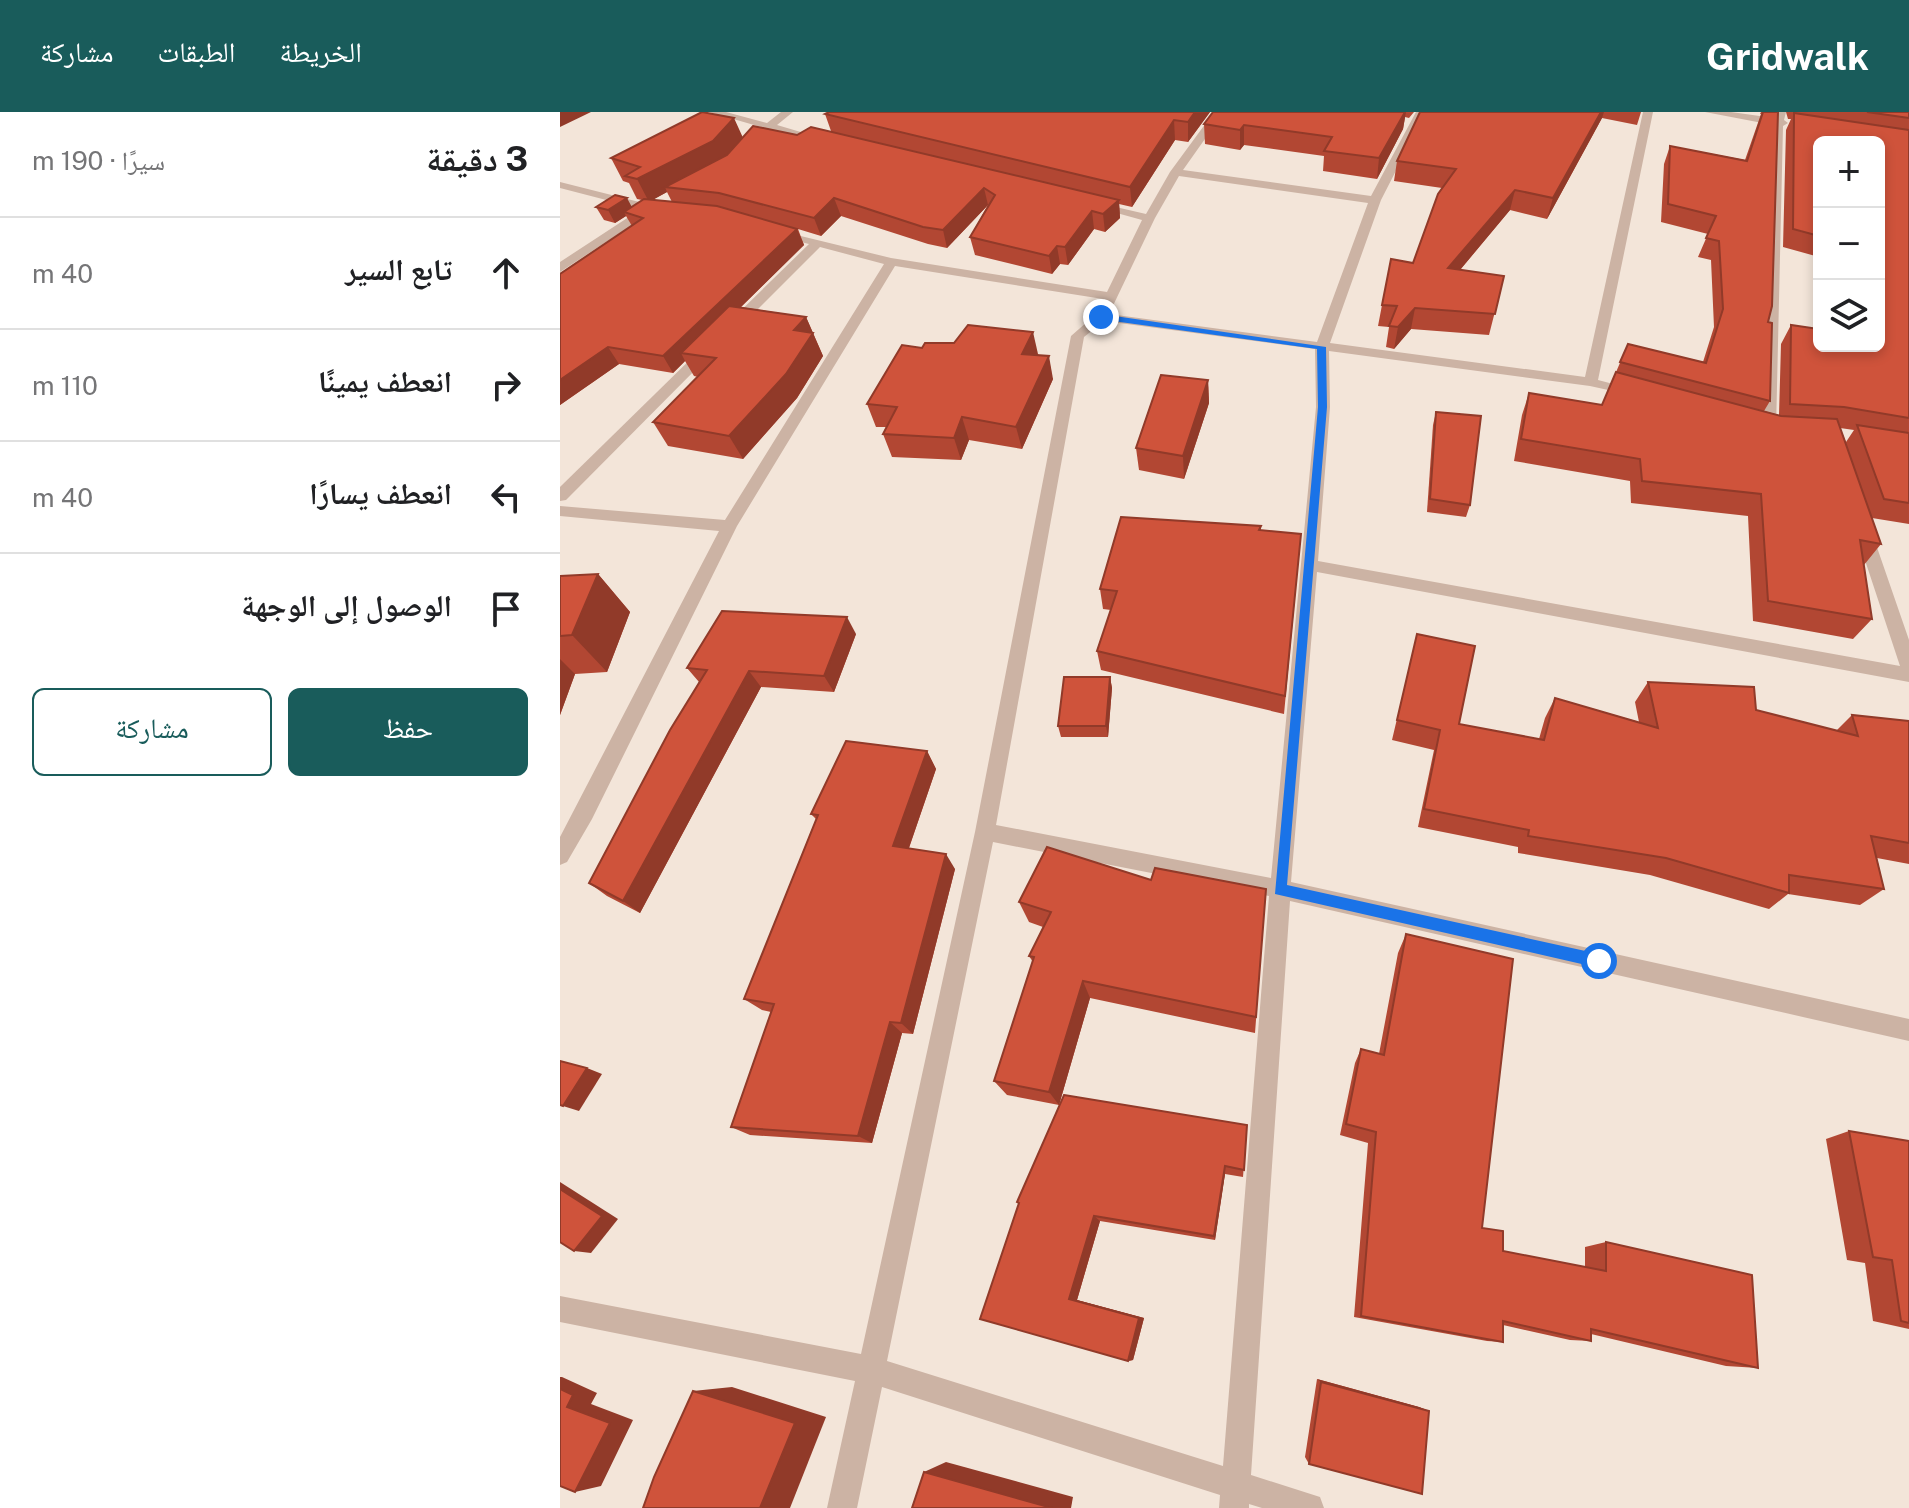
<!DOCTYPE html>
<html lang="ar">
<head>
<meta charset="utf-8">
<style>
	body { margin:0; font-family:"Public Sans","Noto Naskh Arabic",sans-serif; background:#f2f2f2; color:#202124; direction:rtl }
	.controls { position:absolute; right:24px; top:24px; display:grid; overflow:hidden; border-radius:12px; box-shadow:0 4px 12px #0003 }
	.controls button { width:72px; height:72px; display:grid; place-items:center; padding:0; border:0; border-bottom:2px solid #e0e0e0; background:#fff; color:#202124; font:40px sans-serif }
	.stop { position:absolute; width:24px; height:24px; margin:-18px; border:6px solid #1a73e8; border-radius:50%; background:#fff }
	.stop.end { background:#1a73e8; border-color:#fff; box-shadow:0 2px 8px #0008 }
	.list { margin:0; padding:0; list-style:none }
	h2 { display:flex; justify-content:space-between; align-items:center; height:104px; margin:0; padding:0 32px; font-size:34px }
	h2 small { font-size:26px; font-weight:400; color:#757577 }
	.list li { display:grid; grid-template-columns:52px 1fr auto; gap:24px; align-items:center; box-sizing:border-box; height:112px; padding:0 32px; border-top:2px solid #e0e0e0 }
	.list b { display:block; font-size:30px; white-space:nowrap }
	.list em { font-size:26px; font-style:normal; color:#757577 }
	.actions { display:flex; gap:16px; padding:24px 32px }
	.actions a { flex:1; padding:18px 0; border:2px solid #195c5b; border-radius:12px; text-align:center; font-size:28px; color:#195c5b }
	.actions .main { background:#195c5b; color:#fff }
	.icon { flex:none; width:44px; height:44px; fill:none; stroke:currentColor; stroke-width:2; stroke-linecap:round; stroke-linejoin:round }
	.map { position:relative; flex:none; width:1349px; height:1396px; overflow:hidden; direction:ltr }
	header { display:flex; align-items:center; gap:48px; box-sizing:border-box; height:112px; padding:0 40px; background:#195c5b; color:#fff }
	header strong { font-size:38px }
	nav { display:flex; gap:44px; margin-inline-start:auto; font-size:28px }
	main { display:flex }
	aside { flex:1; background:#fff }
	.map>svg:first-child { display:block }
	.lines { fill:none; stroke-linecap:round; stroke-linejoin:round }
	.minor { fill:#ccb3a4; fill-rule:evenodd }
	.wall { fill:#b24733; fill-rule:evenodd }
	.shaded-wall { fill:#913a29 }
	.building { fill:#cf533b; stroke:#913a29; stroke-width:2 }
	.route { fill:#1a73e8 }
</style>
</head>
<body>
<header>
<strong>Gridwalk</strong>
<nav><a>الخريطة</a><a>الطبقات</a><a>مشاركة</a></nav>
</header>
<main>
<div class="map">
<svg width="1349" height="1396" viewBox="0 0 1349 1396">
	<rect width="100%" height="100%" fill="#f3e5d9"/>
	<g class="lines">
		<!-- minor -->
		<g class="minor">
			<polygon points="149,0 166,0 207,11 221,0 233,0 217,13 271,29 266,32 211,18 200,24 195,21 201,15"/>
			<path d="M654 0H664L623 58 811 84 856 0H866L821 88 770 231 1025 265 1083 0H1093L1038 268 1080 279V285L1030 274 769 239 770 295 758 449 1340 554 1295 418 1303 412 1311 418 1349 528V570L757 460 731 770 1349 907V929L730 789 691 1363 760 1385 764 1396H702L689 1392V1396H659L660 1383 322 1275 297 1396H267L295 1269 0 1210V1184L301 1242 415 720 511 224 535 203 543 187 335 154 177 414 32 707 7 750 0 753V725L159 419 0 404V394L165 408 324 152 260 135 176 219H166V213L249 132 212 123V117L331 146 547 180 582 108 528 93 534 90 586 102 610 60ZM619 64 808 91 757 230 549 202 595 106ZM544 209 755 237 756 295 711 766 436 713 524 225ZM433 730 709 784 663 1354 327 1249Z"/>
			<polygon points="1145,0 1171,0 1214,6 1216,0 1226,0 1224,8 1228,11 1223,14 1216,318 1209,323 1202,318 1213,13"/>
			<polygon points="0,70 103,96 105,98 99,101 92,100 0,160 0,150 81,97 0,76"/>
			<polygon points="143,235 155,238 6,388 0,389 0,375"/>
		</g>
	</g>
	<!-- wall -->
	<g class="wall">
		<path d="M269 0H650L628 30 615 28 572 95 559 92 560 106 545 120 534 117 508 153 500 152 492 162 415 143 410 125 428 93 387 136 368 132 281 104 261 124 238 117 244 133 181 195 246 205 263 244 237 286 183 347 108 334 93 310 138 265 134 264 125 249 113 261 59 252 0 293V162L72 114 66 104 55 111 44 108 36 95H72L82 88 77 87 69 71 63 69 51 46 183 26 237 23 271 19 265 2ZM107 80 112 90 92 88Z"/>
		<polygon points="653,0 854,0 849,6 845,5 843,17 817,67 763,59 764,44 684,33 680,38 645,32 644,12"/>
		<polygon points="860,0 1081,0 1077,13 1042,6 987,107 950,98 900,158 944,164 929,223 851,217 834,237 826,235 829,215 818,214 822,193 853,151 882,76 834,69 837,49"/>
		<path d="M1201 0H1218L1208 210 1210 289 1204 299 1219 303 1221 232 1231 213 1319 234V30H1259V145L1223 135 1226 18 1231 7H1228L1226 0H1349V412L1312 406 1321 432 1304 453 1312 507 1293 527 1193 509 1188 404 1071 391 1070 369 954 349 962 303 969 281 1042 293 1068 232 1143 250 1154 215 1151 148 1138 145 1148 122 1101 110 1104 52 1110 34 1185 48 1201 2H1200ZM1280 316 1294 318 1286 330Z"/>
		<polygon points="478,242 493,267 462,337 409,328 401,348 332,345 323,322 326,315 316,315 307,292"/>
		<polygon points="648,268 649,291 624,367 579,358 576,336"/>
		<polygon points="876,300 910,393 906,405 867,400 873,313"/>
		<polygon points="701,414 701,418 741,422 724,602 541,558 537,539 551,498 543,497 540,477"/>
		<polygon points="38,462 70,500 47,560 15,562 0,603 0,464"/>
		<polygon points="296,522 274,580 201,575 80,801 47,784 29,771 139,570 127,556"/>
		<polygon points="852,543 899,612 979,627 985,606 995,586 1079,610 1075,590 1088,570 1276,619 1292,603 1349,609 1349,752 1317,746 1324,777 1300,793 1228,782 1209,797 1090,763 958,741 958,735 858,715 874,638 832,628"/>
		<polygon points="550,565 552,576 548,625 501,625 498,614"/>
		<polygon points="367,639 376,657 349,736 395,757 353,922 342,921 312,1031 190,1023 171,1015 211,900 202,898 184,887 256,707 251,702"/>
		<polygon points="591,768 706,777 695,921 530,886 499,993 447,983 434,969 473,850 469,844 483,815 469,810 459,790"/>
		<polygon points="846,822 922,1116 943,1139 1025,1155 1025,1135 1046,1130 1198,1256 1166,1254 1031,1222 1031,1229 1010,1228 943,1213 943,1230 927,1229 794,1205 808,1031 780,1023 795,951 801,937 819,942 838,841"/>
		<polygon points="687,1013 683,1065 665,1062 655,1128 540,1109 517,1188 584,1206 573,1248 568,1249 420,1207 459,1091"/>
		<polygon points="1289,1019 1349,1029 1349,1217 1313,1209 1305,1151 1287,1148 1266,1027"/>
		<polygon points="757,1267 859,1295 869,1299 749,1352 745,1345"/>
	</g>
	<!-- shaded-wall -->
	<g class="shaded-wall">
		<polygon points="0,0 31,0 0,15"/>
		<polygon points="635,0 650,0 628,30 628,10"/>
		<polygon points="845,0 846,0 843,17 817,67 819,46"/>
		<polygon points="1041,0 1044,0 1042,6 987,107 993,86"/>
		<polygon points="174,6 184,28 163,52 105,75 107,80 89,90 77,67"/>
		<polygon points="614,8 615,28 572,95 570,75"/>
		<polygon points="684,13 684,33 680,38 680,18"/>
		<polygon points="424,76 428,93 387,136 383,118"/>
		<polygon points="955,78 950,98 884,177 888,156"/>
		<polygon points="67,86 74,99 64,100 66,104 55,111 48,98"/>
		<polygon points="274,86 281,104 261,124 254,106"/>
		<polygon points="559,88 560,106 545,120 543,102"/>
		<polygon points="532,99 534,117 508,153 505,135"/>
		<polygon points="237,117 244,133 132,243 121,241 125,249 113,261 103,244"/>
		<polygon points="497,134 500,152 492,162 489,144"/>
		<polygon points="855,196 851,217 834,237 838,215"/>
		<polygon points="246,205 263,244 237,286 183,347 169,324 234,218"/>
		<polygon points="473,220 478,242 467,264 462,242"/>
		<polygon points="48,235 59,252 0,293 0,268"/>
		<polygon points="489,244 493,267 462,337 456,315"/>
		<polygon points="648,268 649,291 624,367 623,344"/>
		<polygon points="402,305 409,328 401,348 394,326"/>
		<polygon points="38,462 70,500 47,560 12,523"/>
		<polygon points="287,505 296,522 274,580 264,564"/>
		<polygon points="0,547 15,562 0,603"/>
		<polygon points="189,559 201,575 80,801 63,789"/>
		<polygon points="550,565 552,576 548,625 546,614"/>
		<polygon points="367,639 376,657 344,750 333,734"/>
		<polygon points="386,742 395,757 353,922 341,911"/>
		<polygon points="523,869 530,886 499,993 489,980"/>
		<polygon points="330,910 342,921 312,1031 298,1024"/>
		<polygon points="27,956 42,962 19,999 3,994"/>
		<polygon points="665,1054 665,1062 655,1128 654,1124"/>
		<polygon points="0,1070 58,1107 31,1141 14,1139 0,1077"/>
		<polygon points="534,1104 540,1109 517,1188 584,1206 573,1248 568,1249 509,1187"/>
		<polygon points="0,1265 2,1265 37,1281 31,1292 73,1308 41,1374 15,1380 7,1295 0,1277"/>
		<polygon points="757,1267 859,1295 869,1299 761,1270"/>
		<polygon points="172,1275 266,1305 230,1396 200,1396 133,1279"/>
		<polygon points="386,1350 513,1385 511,1396 492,1396 364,1360"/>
	</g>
	<!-- building -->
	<g class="building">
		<polygon points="142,0 174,6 153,29 77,67 65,64 80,55 51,46"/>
		<polygon points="269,0 635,0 628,10 614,8 570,75 265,2"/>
		<polygon points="653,0 845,0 819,46 764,39 772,25 684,13 680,18 644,12"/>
		<polygon points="860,0 1041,0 993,86 955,78 888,156 944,164 935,202 855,196 838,215 829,214 837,194 822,193 831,147 853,151 878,82 896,57 837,49"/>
		<polygon points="1203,0 1218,0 1212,194 1208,210 1212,211 1210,289 1060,250 1068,232 1146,251 1163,197 1159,129 1146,126 1156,104 1108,92 1110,34 1187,49"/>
		<polygon points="1307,0 1349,0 1349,6"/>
		<polygon points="1234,1 1349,18 1349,306 1284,295 1230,292 1231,213 1259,217 1259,234 1319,234 1319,30 1259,30 1259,124 1233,117"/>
		<polygon points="193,14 237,23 251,15 559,88 543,102 532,99 505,135 497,134 489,144 410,125 435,83 424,76 383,118 363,115 274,86 254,106 159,81 105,75 167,43"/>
		<polygon points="55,83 67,86 48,98 36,95"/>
		<polygon points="84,87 157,94 237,117 103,244 48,235 0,268 0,162 83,106 64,100"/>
		<polygon points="169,194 246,205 234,218 253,221 226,262 169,324 93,310 156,246 121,241"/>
		<polygon points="408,213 473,220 462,242 489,244 456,315 402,305 394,326 323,322 337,295 307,292 342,233 362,236 365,231 394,231"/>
		<polygon points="1056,260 1221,304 1277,307 1321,432 1300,428 1312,507 1208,489 1201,382 1082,369 1080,347 961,327 969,281 1042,293"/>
		<polygon points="601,263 648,268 623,344 576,336"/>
		<polygon points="876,300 921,304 910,393 870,387"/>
		<polygon points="1297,313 1349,321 1349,391 1324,387"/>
		<polygon points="561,405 701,414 699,418 741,422 725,584 537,539 557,479 540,477"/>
		<polygon points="38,462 12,523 0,524 0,464"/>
		<polygon points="162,499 287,505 264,564 189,559 63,789 29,771 110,618 147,558 127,556"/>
		<polygon points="857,522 915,534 899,612 984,628 995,586 1098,616 1088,570 1194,575 1196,598 1298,624 1292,603 1349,609 1349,731 1311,724 1324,777 1229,763 1229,781 1106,746 968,724 969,718 864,697 880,618 837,608"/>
		<polygon points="504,565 550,565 546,614 498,614"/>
		<polygon points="286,629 367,639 333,734 386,742 341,911 330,910 298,1024 171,1015 214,892 184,887 258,703 251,702"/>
		<polygon points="487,735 591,768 595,756 706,777 696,905 523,869 489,980 434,969 474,845 469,844 491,800 459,790"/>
		<polygon points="846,822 953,847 922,1116 943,1119 943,1139 1046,1159 1046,1130 1192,1163 1198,1256 1031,1217 1031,1229 943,1209 943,1230 801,1204 816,1020 786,1012 801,937 824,943"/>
		<polygon points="0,949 27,956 3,994 0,993"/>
		<polygon points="504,983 687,1013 684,1058 665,1054 654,1124 534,1104 509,1187 579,1206 568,1249 420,1207 459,1091 457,1090"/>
		<polygon points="1289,1019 1349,1029 1349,1211 1341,1209 1332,1148 1313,1145"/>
		<polygon points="0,1077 42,1104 14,1139 0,1130"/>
		<polygon points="761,1270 869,1299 862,1382 749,1352"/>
		<polygon points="0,1277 13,1283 7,1295 50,1311 15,1380 0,1374"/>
		<polygon points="133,1279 235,1311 200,1396 83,1396 94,1365"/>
		<polygon points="364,1360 492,1396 352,1396"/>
	</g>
	<!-- route -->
	<polygon class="route" points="541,202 766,235 767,295 727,773 1039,842 1044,844 1044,854 1039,856 715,782 758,295 757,237 538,207"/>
</svg>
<div class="controls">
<button>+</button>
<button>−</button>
<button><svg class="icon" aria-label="layers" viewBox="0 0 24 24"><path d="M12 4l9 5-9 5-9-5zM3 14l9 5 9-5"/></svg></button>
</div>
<div class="stop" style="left:1039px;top:849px"></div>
<div class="stop end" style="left:541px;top:205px"></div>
</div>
<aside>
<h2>3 دقيقة<small>سيرًا · 190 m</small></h2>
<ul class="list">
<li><svg class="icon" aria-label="ahead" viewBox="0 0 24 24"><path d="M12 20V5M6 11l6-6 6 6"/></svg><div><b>تابع السير</b></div><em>40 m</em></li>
<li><svg class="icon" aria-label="right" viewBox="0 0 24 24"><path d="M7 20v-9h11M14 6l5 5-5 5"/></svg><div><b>انعطف يمينًا</b></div><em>110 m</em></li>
<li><svg class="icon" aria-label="left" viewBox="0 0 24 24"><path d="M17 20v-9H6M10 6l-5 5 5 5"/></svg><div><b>انعطف يسارًا</b></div><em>40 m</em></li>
<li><svg class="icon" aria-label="arrive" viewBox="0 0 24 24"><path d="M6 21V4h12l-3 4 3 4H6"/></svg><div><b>الوصول إلى الوجهة</b></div></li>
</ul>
<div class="actions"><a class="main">حفظ</a><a>مشاركة</a></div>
</aside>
</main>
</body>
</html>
